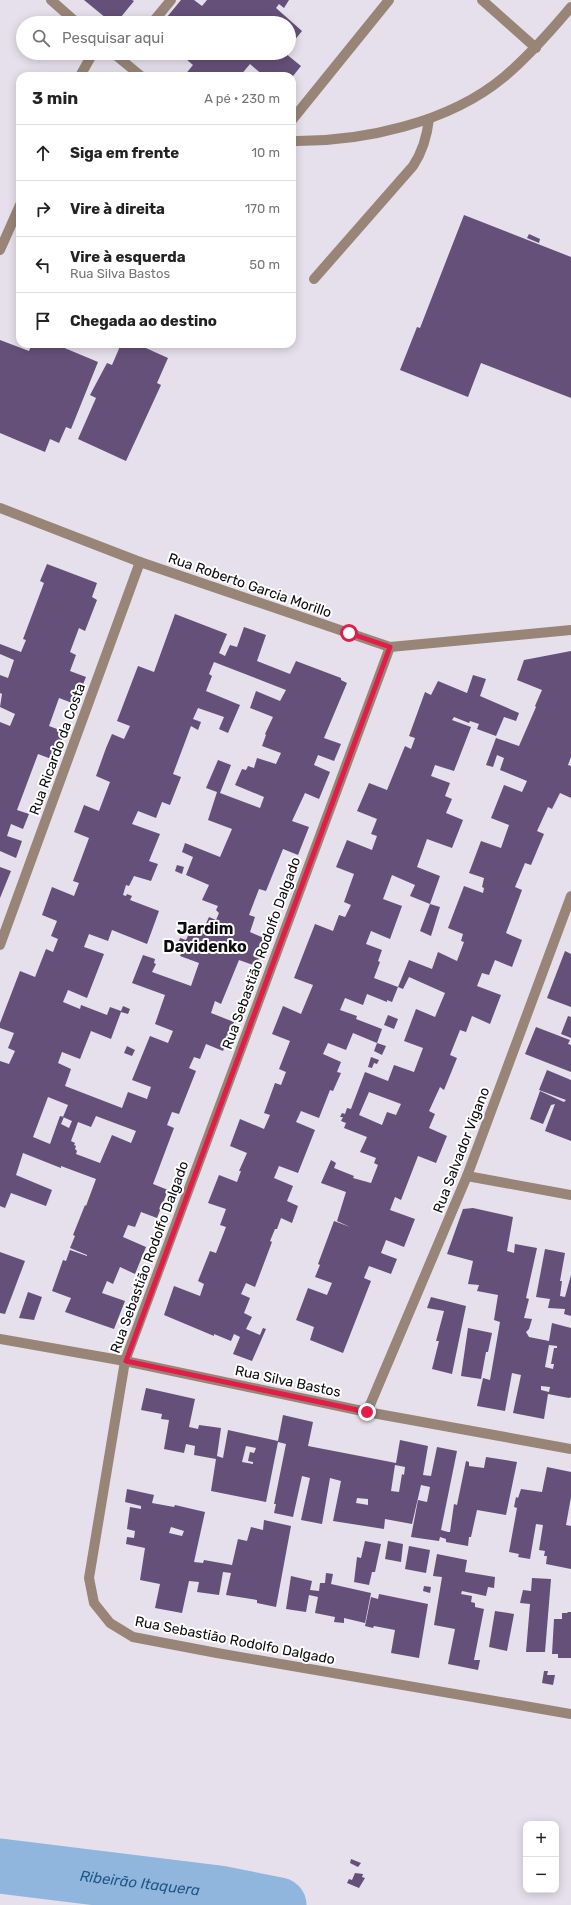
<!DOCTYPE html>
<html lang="pt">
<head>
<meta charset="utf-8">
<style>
	body { margin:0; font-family:Rubik,sans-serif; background:#f6f6f6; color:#222 }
	.controls { position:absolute; right:12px; bottom:12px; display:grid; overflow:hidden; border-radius:8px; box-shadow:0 2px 10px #0003 }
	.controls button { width:36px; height:36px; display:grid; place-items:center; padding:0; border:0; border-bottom:1px solid #e0e0e0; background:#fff; color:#222; font:20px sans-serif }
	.stop { position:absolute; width:12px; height:12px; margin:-9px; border:3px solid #e11d48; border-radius:50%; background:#fff }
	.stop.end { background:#e11d48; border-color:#fff; box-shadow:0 1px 4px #0008 }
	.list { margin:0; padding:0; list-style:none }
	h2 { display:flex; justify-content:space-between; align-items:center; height:52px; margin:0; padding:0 16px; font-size:17px }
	h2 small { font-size:13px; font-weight:400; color:#767676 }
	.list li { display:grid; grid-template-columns:26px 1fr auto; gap:12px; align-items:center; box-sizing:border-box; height:56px; padding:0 16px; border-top:1px solid #e0e0e0 }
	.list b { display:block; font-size:15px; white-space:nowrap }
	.list p { margin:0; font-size:13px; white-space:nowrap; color:#767676 }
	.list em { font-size:13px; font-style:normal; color:#767676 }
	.icon { flex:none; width:22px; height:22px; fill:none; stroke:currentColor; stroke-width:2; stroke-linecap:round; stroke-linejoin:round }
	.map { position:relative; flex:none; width:571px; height:1905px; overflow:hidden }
	.search { position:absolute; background:#fff; box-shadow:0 2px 10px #0003; left:16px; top:16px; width:280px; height:44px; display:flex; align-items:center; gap:10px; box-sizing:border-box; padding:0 14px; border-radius:22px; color:#767676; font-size:15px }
	.panel { position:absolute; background:#fff; box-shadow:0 2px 10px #0003; left:16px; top:72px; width:280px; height:276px; border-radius:12px }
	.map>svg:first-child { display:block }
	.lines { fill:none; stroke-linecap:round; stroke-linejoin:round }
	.river { stroke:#90b6dd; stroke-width:55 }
	.building { fill:#655079; fill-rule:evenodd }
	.minor { stroke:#988577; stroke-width:10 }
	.route { stroke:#e11d48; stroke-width:5 }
	.labels { text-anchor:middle; stroke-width:4; stroke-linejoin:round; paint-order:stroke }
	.street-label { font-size:14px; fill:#0d0c0f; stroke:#fff }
	.water-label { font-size:15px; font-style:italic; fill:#215789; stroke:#fff }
	.quarter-label { font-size:16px; font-weight:bold; fill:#0d0c0f; stroke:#fff }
</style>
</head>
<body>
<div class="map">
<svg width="571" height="1905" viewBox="0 0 571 1905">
	<rect width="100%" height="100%" fill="#e5e0eb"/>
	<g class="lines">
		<!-- river -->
		<path class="river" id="s1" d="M0 1866 219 1893 279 1905"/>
	</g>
	<!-- building -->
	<g class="building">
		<polygon points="84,0 132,0 134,1 116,23 112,23"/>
		<polygon points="181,0 194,0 202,6 207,0 289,0 284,8 279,4 276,8 302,31 289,47 289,23 162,23"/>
		<polygon points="179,53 285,53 301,66 293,76 264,76 250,64 240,76 184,76 193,65"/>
		<polygon points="464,215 571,257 571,398 481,363 468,397 400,370 417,327 420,328"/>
		<polygon points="529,234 540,239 539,243 527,238"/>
		<polygon points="0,340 29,351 32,344 55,344 98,362 71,429 66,427 59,443 50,439 45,452 0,433"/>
		<polygon points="121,344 137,344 168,358 157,383 161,385 126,461 78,439 96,398 90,395 107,363 112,365"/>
		<polygon points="47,564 97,583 92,597 97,600 85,631 79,628 70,652 76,655 70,671 86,677 75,704 59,698 49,726 65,732 54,760 38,754 17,810 29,814 23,829 11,824 7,836 22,841 16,858 0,851 0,722 10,726 15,714 0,707 2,694 0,693 0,675 8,678 14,660 0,654 0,644 21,652 26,640 23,639 44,583 40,581"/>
		<path d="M175 614 227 634 219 653 225 656 230 645 237 647 244 627 266 635 257 661 290 674 296 661 341 678V680L347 683 324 738 341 744 334 761 318 755 314 765 330 772 319 799 305 793 292 821 309 827 298 855 283 849 266 891 259 889 249 915 255 917 250 932 266 939 256 966 239 960 221 1004 215 1001 211 1013 234 1022 223 1051 206 1044 200 1059 194 1057 189 1068 196 1071 179 1114 172 1112 167 1125 174 1128 153 1184 168 1190 157 1218 141 1212 135 1227 128 1225 123 1237 146 1247 135 1274 120 1267 113 1284 107 1281 102 1293 125 1301 114 1329 65 1312 71 1298 52 1291 63 1260 66 1261 70 1250 87 1256V1255L70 1248 75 1236 73 1235 85 1205 86 1206 96 1179 61 1166V1168L23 1153 16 1175 52 1190 46 1206 11 1193 5 1208 0 1206V1061L9 1064 15 1051 8 1048 14 1033 0 1028V1023L20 971 35 977 46 949 53 952 58 939 51 936 57 921 42 915 52 887 74 896 79 883 73 881 89 838 74 832 84 805 99 811 110 782 96 776 106 748 112 734 124 739 130 726 117 721 138 666 154 672ZM214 662 286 690 280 701 256 691 250 708 273 717 265 734 266 735 262 746 281 753 276 764 257 758 254 768 248 766 246 770 242 769 235 785 264 797 260 808 220 793 231 765 218 760 206 788 217 792 208 820 232 829 220 857 185 843 182 852 193 857 186 875 209 885 202 900 218 906 216 910 219 913 216 920 209 917 204 928 193 924 186 940 180 938 176 948 183 950 180 956 199 963 191 986 152 972 156 964 154 963 155 959 143 955 132 983 165 995 155 1024 173 1031 168 1043 150 1036 132 1080 151 1087 147 1099 128 1092 122 1108 65 1086 71 1069 58 1063 62 1052 80 1059 91 1031 111 1039 121 1012 128 1014 130 1009 123 1006 121 1011 110 1007 107 1015 81 1005 80 1009 63 1002 68 990 87 998 104 954 84 947 89 934 108 941 112 930 147 944 159 911 130 900 132 896 127 894 126 896 123 895 126 885 129 886 134 876 151 881 158 864 149 861 160 834 132 824 138 811 156 818 162 802 170 805 181 777 173 774 191 726 198 730 201 722 193 719 198 708 224 717 219 729 228 733 240 705 206 691 212 676 209 674ZM48 1097 68 1105 63 1117 72 1121 69 1128 61 1124 64 1117 60 1116 50 1144 33 1137ZM96 1116 136 1131 131 1143 112 1135 100 1163 76 1154 77 1151 75 1149 76 1146 74 1145 75 1143 71 1141 78 1122 91 1127Z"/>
		<path d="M571 651V757L568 765 571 766V798L560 793 552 809 548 807 537 831 544 834 531 865 525 863 515 887 522 890 506 933 522 940 512 967 495 960 489 975 482 973 477 986 501 995 490 1024 472 1016 466 1032 460 1030 450 1055 457 1058 444 1090 440 1087 429 1111 435 1114 429 1128 447 1136 436 1163 418 1156 401 1200 395 1197 390 1210 415 1219 404 1247 386 1240 381 1253 397 1259 391 1274 369 1266 364 1278 371 1281 343 1353 310 1340 314 1327 296 1320 308 1288 327 1295 332 1283 315 1277 320 1265 318 1264 334 1221 350 1227 337 1221 346 1192 321 1183 331 1160 336 1163 334 1168 354 1176 353 1178 371 1183 378 1165 374 1163 376 1158 360 1152 367 1137 344 1128 346 1123 341 1121 343 1117H340L342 1113 345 1114 347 1108 351 1109 365 1072 388 1081 394 1065 414 1072 423 1048 404 1041 416 1009 435 1017 445 993 409 977 403 989 398 987 409 960 432 969 438 952 457 961 464 942 461 941 463 934 448 928 464 886 483 893 484 888 482 887 484 878 469 873 481 841 501 848 509 825 491 818 504 785 522 792 527 781 500 770 504 758 497 755 493 767 486 765 496 738 519 746 536 707 535 706 542 690 517 680 524 660ZM369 1092 401 1104 396 1115 387 1112 382 1125 359 1115Z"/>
		<polygon points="473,675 486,679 480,696 519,713 516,721 504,717 496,736 477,729 479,724 470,721 469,723 454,717 452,720 471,727 454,771 435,765 431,776 450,783 445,796 452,799 446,813 463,820 452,848 427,839 417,867 440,876 430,904 440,907 431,936 420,931 430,904 410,896 415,885 392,875 383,899 402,906 390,939 371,931 366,944 382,950 378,961 380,962 374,978 398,987 392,1002 387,1000 387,1002 367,994 363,1005 345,998 340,1010 357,1016 356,1019 382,1029 377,1043 353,1033 346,1050 328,1043 323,1054 341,1062 337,1072 341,1073 333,1091 330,1090 319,1118 301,1111 296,1122 315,1130 298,1173 279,1166 274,1178 293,1186 287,1201 298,1206 292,1223 281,1218 277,1229 275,1229 270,1241 272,1242 255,1287 246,1283 241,1294 250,1298 244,1313 252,1317 246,1329 260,1335 263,1328 266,1329 252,1361 233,1354 240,1337 234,1334 231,1341 214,1334 214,1336 164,1315 174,1286 200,1296 204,1284 198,1281 210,1251 216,1253 226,1227 220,1225 226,1209 208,1203 219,1175 237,1182 241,1171 239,1171 247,1153 230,1146 240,1119 264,1129 270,1115 264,1113 275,1083 281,1085 286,1072 279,1069 290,1041 272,1034 283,1006 301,1014 313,985 294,978 315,924 333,931 339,915 345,917 351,905 344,902 354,874 336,867 347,840 372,850 377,836 371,834 377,819 357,811 369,783 387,790 405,746 411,749 415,738 409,736 425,692 431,695 438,681 467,693"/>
		<polygon points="177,865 184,867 182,874 175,871"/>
		<polygon points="0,867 11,871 0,898"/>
		<polygon points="565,951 571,954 571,1007 547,998"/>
		<polygon points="388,1015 398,1019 394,1029 384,1025"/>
		<polygon points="568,1016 571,1017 571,1038 561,1034"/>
		<polygon points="536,1027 570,1040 568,1044 571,1045 571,1072 525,1054"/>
		<polygon points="377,1043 386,1046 382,1055 374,1051"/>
		<polygon points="127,1046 135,1050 132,1056 124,1053"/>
		<polygon points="371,1057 379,1060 377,1064 374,1063 372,1068 368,1067"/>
		<polygon points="547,1070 571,1080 571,1141 545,1131 555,1104 551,1105 543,1124 530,1119 540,1091 564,1102 566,1100 539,1090"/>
		<path d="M473 1208 513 1217 507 1251 514 1253 515 1244 537 1248 526 1298 529 1299 524 1318 532 1319 529 1329 526 1332 529 1337 549 1341 552 1323 571 1328V1397L569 1398 548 1394 544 1419 513 1413 521 1375 512 1373 505 1411 477 1406 483 1378 490 1380 500 1322 494 1320 498 1295 477 1291 479 1285 468 1284 473 1261 447 1254 463 1209ZM549 1345 557 1346V1348H554L551 1364H554L553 1369 545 1367ZM541 1386 550 1387 549 1392 541 1390Z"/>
		<polygon points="545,1249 565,1253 560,1281 562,1281 560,1296 565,1297 571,1275 571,1316 564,1314 565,1309 548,1308 550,1299 536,1297"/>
		<polygon points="0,1252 25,1261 5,1314 0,1313"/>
		<polygon points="28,1292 42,1297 34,1320 19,1318"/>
		<polygon points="431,1297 466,1306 452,1374 432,1369 439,1341 436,1341 444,1311 427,1308"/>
		<polygon points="468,1328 492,1333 488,1352 486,1352 481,1379 461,1376"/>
		<path d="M146 1388 195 1399 189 1427 198 1429 199 1425 221 1428 217 1456 223 1458 228 1430 278 1441 283 1415 313 1422 308 1446 396 1463 400 1440 428 1446 423 1475 431 1476 437 1447 457 1451 441 1530 448 1532H450L454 1504 457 1505 466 1461 469 1462V1466L484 1468 486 1457 517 1462 506 1515 477 1510 471 1537H469L468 1546 446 1542V1539L440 1537 439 1541 411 1537 418 1500 427 1502 430 1487 421 1485 412 1524 385 1519 384 1529 333 1521 341 1481 330 1478 322 1524 301 1520 310 1478 302 1476 293 1517 274 1513 276 1504H274L286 1444 278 1442 266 1502 211 1491 216 1459 194 1455 195 1446 186 1444 184 1453 164 1449 169 1420 161 1419 162 1414 141 1410ZM246 1446 256 1448 254 1453 250 1452 248 1461 253 1462V1464L242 1462ZM395 1465 405 1467 404 1475 402 1474 399 1492 391 1491ZM357 1498 368 1499V1505L356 1503Z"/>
		<polygon points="547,1467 571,1472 571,1497 566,1525 571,1526 571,1569 546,1564 547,1556 544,1556 545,1551 539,1550 543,1525 536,1524 530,1559 518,1557 519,1554 509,1552 517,1508 514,1507 516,1497 518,1498 521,1489 542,1492"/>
		<path d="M127 1489 154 1495 152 1503 174 1507 175 1505 205 1512 194 1562 203 1563 204 1560 232 1565 238 1539 247 1541 251 1527 263 1530 264 1520 291 1526 276 1607 257 1603V1600L226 1595 231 1573 223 1572 219 1595 197 1592 199 1582 189 1581 182 1613 155 1608 160 1584 140 1580 145 1548 126 1544 127 1537 134 1538 135 1531 127 1529 130 1507 141 1509V1506L125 1502ZM171 1527 184 1531 182 1536 169 1533Z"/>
		<polygon points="365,1541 381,1544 375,1572 372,1572 369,1585 354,1582 357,1557 361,1558"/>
		<polygon points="388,1541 403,1544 401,1562 385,1559"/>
		<polygon points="409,1546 430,1550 426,1573 405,1569"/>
		<polygon points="437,1554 467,1560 465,1572 495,1577 494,1588 488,1587 486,1596 462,1591 461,1594 472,1596 471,1602 475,1603 475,1607 484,1609 474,1660 480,1660 478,1670 448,1664 455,1629 434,1625 442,1577 433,1576"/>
		<polygon points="326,1573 333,1574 331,1584 371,1593 365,1623 344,1618 344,1623 334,1622 335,1617 315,1613 318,1597 309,1595 306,1612 286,1609 291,1576 312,1581 310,1590 319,1591 320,1583 325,1583"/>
		<polygon points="532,1578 551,1579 545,1652 526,1652 530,1604 520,1603 523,1590 531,1591"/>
		<polygon points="424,1586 431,1587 430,1593 423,1591"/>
		<polygon points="379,1594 428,1604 419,1658 391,1653 395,1630 374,1626 373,1628 365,1626 371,1597 378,1599"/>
		<polygon points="495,1611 514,1614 507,1651 489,1647"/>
		<polygon points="568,1612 571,1612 571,1658 558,1658 558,1654 552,1654 554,1619 562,1619 562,1613 567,1613"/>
		<polygon points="544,1671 548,1671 547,1675 555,1675 553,1685 542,1683"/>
		<polygon points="351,1859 361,1863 358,1867 350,1863"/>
		<polygon points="355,1873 363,1874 362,1877 365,1878 359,1888 347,1883 349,1879 352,1880"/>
	</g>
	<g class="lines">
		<!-- minor -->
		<g class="minor">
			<polyline points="51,0 77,23"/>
			<polyline points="482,0 536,48"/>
			<polyline points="152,23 171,0"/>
			<polyline points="113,53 141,76"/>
			<polyline points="80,76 93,53"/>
			<polyline points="292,120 389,0"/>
			<path d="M292 141C362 142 449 123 504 77 529 56 550 32 571 7"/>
			<polyline points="0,250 20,205"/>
			<path d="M314 279 413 166C423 151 427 137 429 119"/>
			<polyline points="0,508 140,562 390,647 571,630"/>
			<polyline points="390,647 125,1361 89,1578 94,1603 110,1623 133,1637 217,1653 571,1714"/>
			<polyline points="0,945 140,562"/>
			<polyline points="467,1176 571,1195"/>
			<polyline points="0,1339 125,1361 367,1412 571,1449"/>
			<polyline points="367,1412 467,1176 571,896"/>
		</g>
	</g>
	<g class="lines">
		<!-- route -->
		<polyline class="route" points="349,633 390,647 126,1361 367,1412"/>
	</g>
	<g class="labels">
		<!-- street labels -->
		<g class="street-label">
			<text transform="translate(250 585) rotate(19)" y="5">Rua Roberto Garcia Morillo</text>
			<text transform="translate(57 749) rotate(-70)" y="5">Rua Ricardo da Costa</text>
			<text transform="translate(261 953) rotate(-70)" y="5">Rua Sebastião Rodolfo Dalgado</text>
			<text transform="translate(461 1150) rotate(-69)" y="5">Rua Salvador Vigano</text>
			<text transform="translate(149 1257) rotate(-70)" y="5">Rua Sebastião Rodolfo Dalgado</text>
			<text transform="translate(288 1381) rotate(12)" y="5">Rua Silva Bastos</text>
			<text transform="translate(235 1640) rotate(11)" y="5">Rua Sebastião Rodolfo Dalgado</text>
		</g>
		<!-- water labels -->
		<g class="water-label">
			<text dy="5" stroke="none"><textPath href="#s1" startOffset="141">Ribeirão Itaquera</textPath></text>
		</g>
		<!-- quarter labels -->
		<g class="quarter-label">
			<text x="205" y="934">Jardim<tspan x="205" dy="18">Davidenko</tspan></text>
		</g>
	</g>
</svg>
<div class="controls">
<button>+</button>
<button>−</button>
</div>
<div class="stop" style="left:349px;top:633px"></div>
<div class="stop end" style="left:367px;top:1412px"></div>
<div class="search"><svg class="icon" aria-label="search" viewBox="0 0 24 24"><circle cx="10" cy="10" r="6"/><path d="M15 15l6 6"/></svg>Pesquisar aqui</div>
<section class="panel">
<h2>3 min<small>A pé · 230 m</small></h2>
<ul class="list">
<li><svg class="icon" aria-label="ahead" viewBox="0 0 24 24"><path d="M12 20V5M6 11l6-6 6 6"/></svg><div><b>Siga em frente</b></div><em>10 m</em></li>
<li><svg class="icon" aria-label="right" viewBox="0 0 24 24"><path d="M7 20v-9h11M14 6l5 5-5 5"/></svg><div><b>Vire à direita</b></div><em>170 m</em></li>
<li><svg class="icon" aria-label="left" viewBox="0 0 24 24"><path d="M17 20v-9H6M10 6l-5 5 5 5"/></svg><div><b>Vire à esquerda</b><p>Rua Silva Bastos</p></div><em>50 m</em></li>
<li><svg class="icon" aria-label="arrive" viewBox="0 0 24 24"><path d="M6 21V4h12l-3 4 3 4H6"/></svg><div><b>Chegada ao destino</b></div></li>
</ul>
</section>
</div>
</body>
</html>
